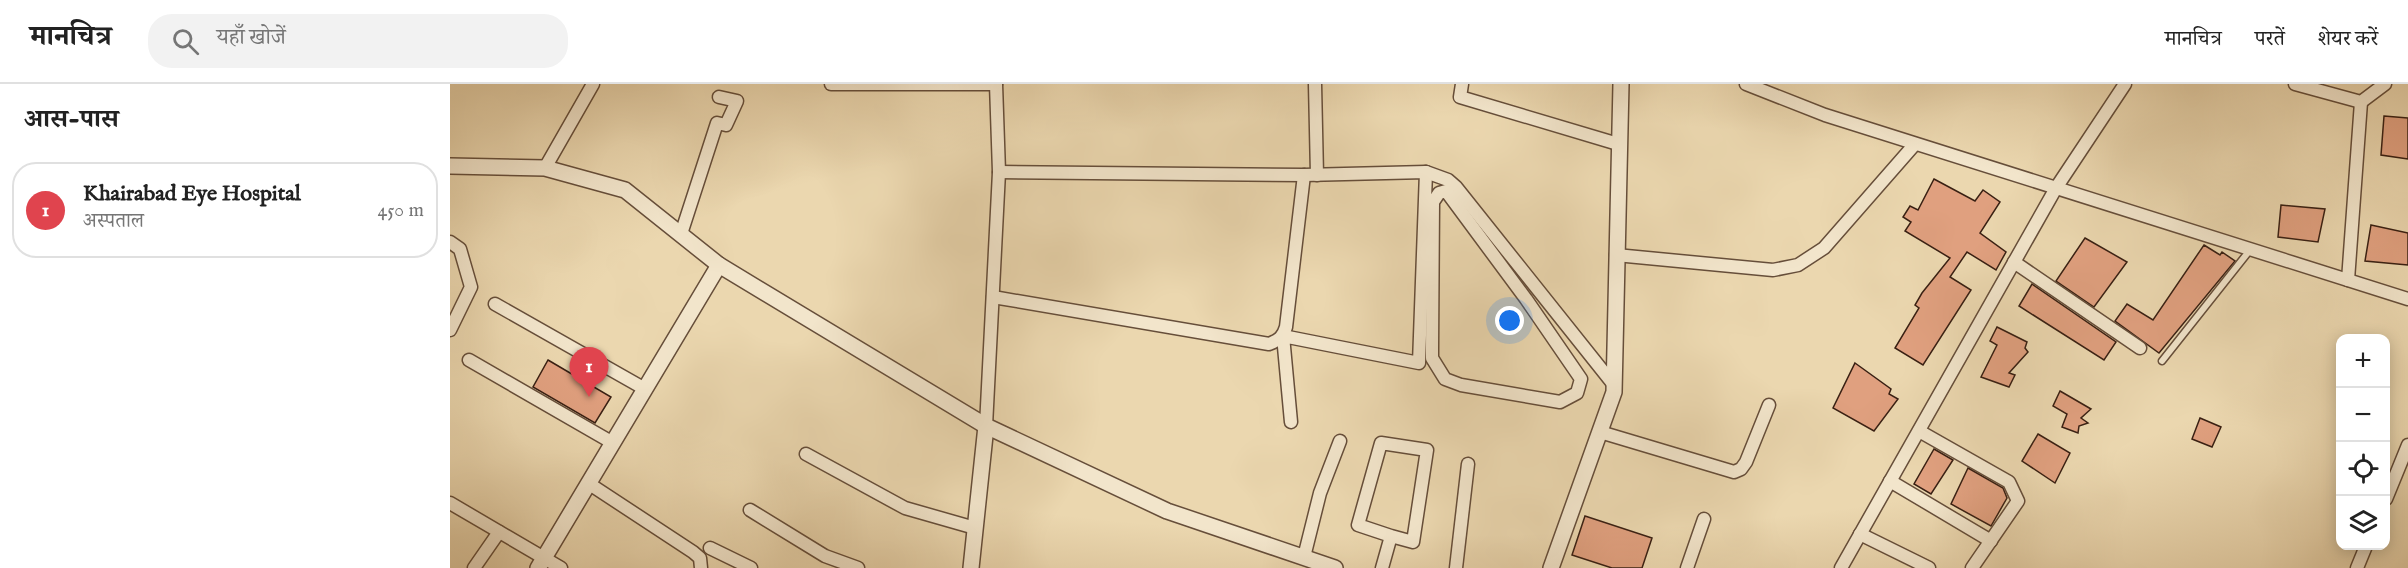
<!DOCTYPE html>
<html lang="hi">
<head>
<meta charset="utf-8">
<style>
	body { margin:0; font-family:"IM FELL English","Noto Serif Devanagari",serif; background:#f2f2f2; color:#222 }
	.controls { position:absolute; right:18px; bottom:18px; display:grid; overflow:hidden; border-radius:12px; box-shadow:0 3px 15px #0003 }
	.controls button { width:54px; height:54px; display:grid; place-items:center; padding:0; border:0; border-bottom:2px solid #e0e0e0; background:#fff; color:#222; font:30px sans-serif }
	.you { position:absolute; left:1060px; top:237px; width:21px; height:21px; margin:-15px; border:4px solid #fff; border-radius:50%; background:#1a73e8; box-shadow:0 0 0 9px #1a73e833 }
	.badge { display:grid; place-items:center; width:39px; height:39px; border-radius:50%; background:#0f766e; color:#fff; font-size:20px; font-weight:700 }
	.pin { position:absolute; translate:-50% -50px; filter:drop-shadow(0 2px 3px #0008) }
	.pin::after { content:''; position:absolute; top:32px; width:21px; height:18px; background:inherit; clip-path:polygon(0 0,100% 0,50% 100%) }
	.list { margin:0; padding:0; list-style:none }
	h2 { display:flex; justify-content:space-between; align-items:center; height:78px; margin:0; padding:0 24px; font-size:26px }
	h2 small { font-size:20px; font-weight:400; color:#767676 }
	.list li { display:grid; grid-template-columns:39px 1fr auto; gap:18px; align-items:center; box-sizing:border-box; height:96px; margin:0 12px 12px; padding:0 12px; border:2px solid #e0e0e0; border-radius:24px }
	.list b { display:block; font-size:22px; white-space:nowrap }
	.list p { margin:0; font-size:20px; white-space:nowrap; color:#767676 }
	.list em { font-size:20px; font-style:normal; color:#767676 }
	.icon { flex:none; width:33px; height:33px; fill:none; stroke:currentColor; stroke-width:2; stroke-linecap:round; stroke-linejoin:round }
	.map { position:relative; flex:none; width:1958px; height:484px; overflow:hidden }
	header { display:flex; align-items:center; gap:36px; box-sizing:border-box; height:84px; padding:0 30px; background:#fff; border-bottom:2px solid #e0e0e0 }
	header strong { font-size:28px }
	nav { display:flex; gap:33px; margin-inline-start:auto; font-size:21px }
	.search { width:420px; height:54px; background:#f2f2f2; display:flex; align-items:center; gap:15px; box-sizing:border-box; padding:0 21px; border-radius:24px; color:#767676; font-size:22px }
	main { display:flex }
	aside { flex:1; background:#fff }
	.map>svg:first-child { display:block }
	.building { fill:#e0a07f; stroke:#392013; stroke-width:1.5 }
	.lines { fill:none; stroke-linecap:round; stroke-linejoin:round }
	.service-casing { stroke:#664e3a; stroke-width:9 }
	.minor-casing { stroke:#664e3a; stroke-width:15 }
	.tertiary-casing { stroke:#664e3a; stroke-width:18 }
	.service { stroke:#f2e5cb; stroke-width:6 }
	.minor { stroke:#f2e5cb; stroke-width:12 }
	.tertiary { stroke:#f2e5cb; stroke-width:15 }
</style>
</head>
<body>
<header>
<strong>मानचित्र</strong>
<div class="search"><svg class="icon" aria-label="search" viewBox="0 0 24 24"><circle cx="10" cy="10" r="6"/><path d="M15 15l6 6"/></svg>यहाँ खोजें</div>
<nav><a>मानचित्र</a><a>परतें</a><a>शेयर करें</a></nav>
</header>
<main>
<aside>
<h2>आस-पास<small></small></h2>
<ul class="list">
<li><span class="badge" style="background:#e0444e">1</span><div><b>Khairabad Eye Hospital</b><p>अस्पताल</p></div><em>450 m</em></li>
</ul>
</aside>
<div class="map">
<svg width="1958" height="484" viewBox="0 0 1958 484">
	<rect width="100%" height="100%" fill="#ebd7af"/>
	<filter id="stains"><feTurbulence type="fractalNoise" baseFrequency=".00333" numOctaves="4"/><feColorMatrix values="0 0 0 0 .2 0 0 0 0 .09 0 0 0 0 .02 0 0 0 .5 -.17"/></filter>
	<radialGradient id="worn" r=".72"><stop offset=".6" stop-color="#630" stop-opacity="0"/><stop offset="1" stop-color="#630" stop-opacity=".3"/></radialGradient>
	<!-- building -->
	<g class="building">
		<polygon points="1934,32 1958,34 1958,75 1931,71"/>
		<polygon points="1484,95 1525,117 1533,106 1550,118 1530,149 1556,168 1546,186 1517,168 1500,193 1521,206 1473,281 1445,264 1469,224 1465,221 1472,209 1500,174 1455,147 1461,138 1453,133 1460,122 1468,126"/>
		<polygon points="1831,121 1875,125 1868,158 1828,153"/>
		<polygon points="1921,141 1958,149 1958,181 1915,177"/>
		<polygon points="1635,154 1677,178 1644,223 1606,197"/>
		<polygon points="1754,161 1770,171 1772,168 1785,177 1709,269 1665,237 1677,220 1703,236"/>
		<polygon points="1582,200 1666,258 1654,276 1569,222"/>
		<polygon points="1547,243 1577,258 1575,264 1578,268 1559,289 1565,291 1559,303 1531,293 1547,261 1540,257"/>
		<polygon points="98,276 161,313 145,339 83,303"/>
		<polygon points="1405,279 1441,305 1439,310 1448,315 1424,347 1383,324"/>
		<polygon points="1610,307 1641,325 1631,334 1638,339 1629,342 1628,349 1612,343 1617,330 1603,322"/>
		<polygon points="1750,334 1771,343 1762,363 1742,355"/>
		<polygon points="1588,350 1620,369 1605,399 1572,377"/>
		<polygon points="1484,365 1503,376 1481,410 1464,400"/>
		<polygon points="1518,384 1553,404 1557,414 1541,442 1501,420"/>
		<polygon points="1135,432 1202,454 1192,484 1162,484 1122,471"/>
	</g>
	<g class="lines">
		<defs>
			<polyline id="service" points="1712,277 1800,166"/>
			<g id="minor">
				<polyline points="381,0 546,0"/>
				<polyline points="865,0 867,91"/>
				<polyline points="1012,0 1010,13 1168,60"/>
				<polyline points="1296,0 1375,31 1958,215"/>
				<polyline points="1845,0 1911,18 1935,0"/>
				<polyline points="95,84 143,0"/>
				<polyline points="549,88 854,91 976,88 998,96 1006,103 1164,301"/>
				<polygon points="996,107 1076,215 1131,295 1127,309 1110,318 1011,301 995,295 982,274 982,264 983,118 989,109"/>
				<polyline points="231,150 267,39 276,41 287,17 269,13"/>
				<polyline points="0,158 10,165 21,203 0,246"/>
				<polyline points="1166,171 1323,186 1348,181 1374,164 1465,60"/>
				<polyline points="1564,178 1690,264"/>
				<polyline points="1898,196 1911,18"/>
				<path d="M543 213 819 260C829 256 833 253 836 243L854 91"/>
				<polyline points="45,220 195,305"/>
				<polyline points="19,276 163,359"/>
				<polyline points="841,338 833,252 969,279 976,88"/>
				<polyline points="536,342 549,88 546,0"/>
				<polyline points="1469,347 1559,398 1568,417 1522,484"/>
				<polyline points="1150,348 1284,388 1291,385 1296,378 1319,321"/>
				<polyline points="356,370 455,424 525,444"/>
				<polyline points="1440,397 1541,457"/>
				<polyline points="138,399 243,468 250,474 251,484"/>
				<polyline points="1936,415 1958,361"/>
				<polyline points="0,419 111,484"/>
				<polyline points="300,426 375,472 408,484"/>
				<polyline points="1410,450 1479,484"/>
				<polyline points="260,464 301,484"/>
				<polyline points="854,473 870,409 890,357"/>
				<polyline points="24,484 49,448"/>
				<polyline points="932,484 941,452 908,441 931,359 977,366 963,458 941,452"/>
				<polyline points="1006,484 1018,380"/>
				<polyline points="1237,484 1254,435"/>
				<polyline points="1391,484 1606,104 1675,0"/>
				<polyline points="1907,484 1916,462"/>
			</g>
			<g id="tertiary">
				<polyline points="0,82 95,84 175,106 269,181 536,342 717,427 885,484"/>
				<polyline points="88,484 269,181"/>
				<polyline points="521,484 536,342"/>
				<polyline points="1101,484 1164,308 1171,0"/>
			</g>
		</defs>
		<!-- service casing -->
		<use href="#service" class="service-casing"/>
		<!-- minor casing -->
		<use href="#minor" class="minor-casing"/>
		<!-- tertiary casing -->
		<use href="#tertiary" class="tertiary-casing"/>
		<!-- service -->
		<use href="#service" class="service"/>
		<!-- minor -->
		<use href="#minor" class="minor"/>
		<!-- tertiary -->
		<use href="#tertiary" class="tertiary"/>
	</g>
	<rect width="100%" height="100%" filter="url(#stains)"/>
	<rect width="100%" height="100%" fill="url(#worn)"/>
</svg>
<div class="controls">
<button>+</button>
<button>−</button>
<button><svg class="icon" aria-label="locate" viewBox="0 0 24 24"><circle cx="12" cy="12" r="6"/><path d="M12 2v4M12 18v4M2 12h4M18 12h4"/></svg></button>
<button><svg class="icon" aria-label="layers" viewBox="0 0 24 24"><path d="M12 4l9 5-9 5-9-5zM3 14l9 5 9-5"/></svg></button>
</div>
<div class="you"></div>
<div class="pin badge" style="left:139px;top:313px;background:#e0444e">1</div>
</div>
</main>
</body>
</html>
